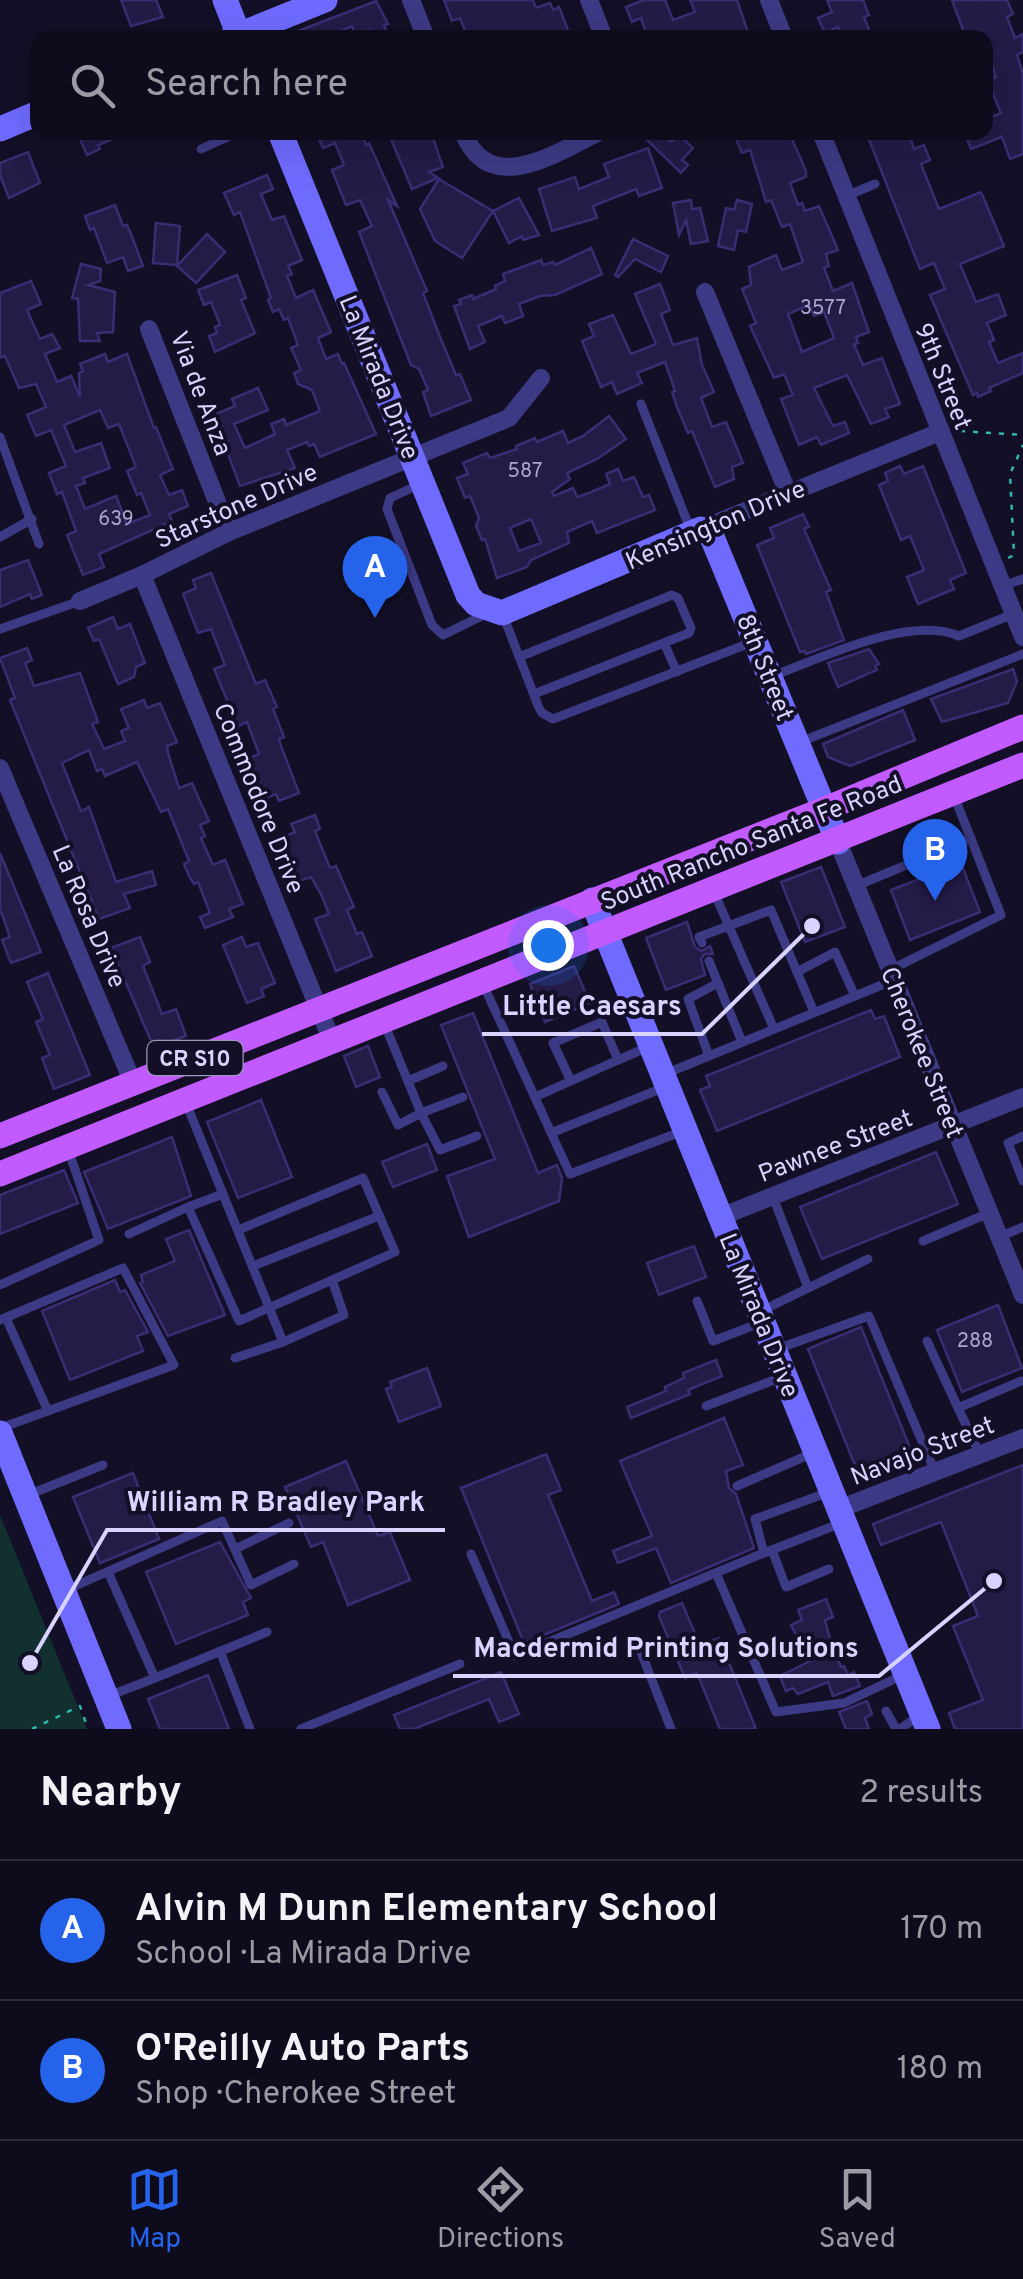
<!DOCTYPE html>
<html lang="en">
<head>
<meta charset="utf-8">
<style>
	body { margin:0; font-family:Overpass,sans-serif; background:#1c1929; color:#f1f3f6 }
	.you { position:absolute; left:548px; top:945px; width:35px; height:35px; margin:-25px; border:8px solid #fff; border-radius:50%; background:#1a73e8; box-shadow:0 0 0 15px #1a73e833 }
	.badge { display:grid; place-items:center; width:65px; height:65px; border-radius:50%; background:#2563eb; color:#fff; font-size:32px; font-weight:700 }
	.pin { position:absolute; translate:-50% -82px; filter:drop-shadow(0 2px 5px #0008) }
	.pin::after { content:''; position:absolute; top:52px; width:35px; height:30px; background:inherit; clip-path:polygon(0 0,100% 0,50% 100%) }
	.list { margin:0; padding:0; list-style:none }
	h2 { display:flex; justify-content:space-between; align-items:center; height:130px; margin:0; padding:0 40px; font-size:42px }
	h2 small { font-size:32px; font-weight:400; color:#9b9ba3 }
	.list li { display:grid; grid-template-columns:65px 1fr auto; gap:30px; align-items:center; box-sizing:border-box; height:140px; padding:0 40px; border-top:2px solid #2e2b3b }
	.list b { display:block; font-size:38px; white-space:nowrap }
	.list p { margin:0; font-size:32px; white-space:nowrap; color:#9b9ba3 }
	.list em { font-size:32px; font-style:normal; color:#9b9ba3 }
	.icon { flex:none; width:55px; height:55px; fill:none; stroke:currentColor; stroke-width:2; stroke-linecap:round; stroke-linejoin:round }
	.map { position:relative; flex:none; width:1023px; height:1729px; overflow:hidden }
	.search { position:absolute; background:#0e0b1c; box-shadow:0 10px 40px #0002; left:30px; right:30px; top:30px; height:110px; display:flex; align-items:center; gap:25px; box-sizing:border-box; padding:0 35px; border-radius:20px; color:#9b9ba3; font-size:38px }
	.sheet { height:410px; background:#0e0b1c }
	nav { display:flex; justify-content:space-around; align-items:center; box-sizing:border-box; height:140px; border-top:2px solid #2e2b3b; background:#0e0b1c; font-size:28px; color:#9b9ba3 }
	nav a { display:grid; justify-items:center; gap:5px }
	nav .on { color:#2563eb }
	.map>svg:first-child { display:block }
	.green { fill:#12302f }
	.building { fill:#241b47; stroke:#3b2d73; stroke-width:2.5; fill-rule:evenodd }
	.lines { fill:none; stroke-linecap:round; stroke-linejoin:round }
	.path { stroke:#2fb8b0; stroke-width:2.5; stroke-dasharray:5 8; stroke-linecap:butt }
	.lane { stroke:#3d3a85; stroke-width:9 }
	.street { stroke:#3d3a85; stroke-width:18 }
	.secondary { stroke:#6f6bff; stroke-width:25 }
	.primary { stroke:#c25bff; stroke-width:25 }
	.labels { text-anchor:middle; stroke-width:8; stroke-linejoin:round; paint-order:stroke }
	.number-label { font-size:20px; fill:#aca6d1 }
	.shield { fill:#130f26; stroke:#9e99be; stroke-width:2.5 }
	.shield-label { font-size:22px; font-weight:bold; fill:#d9d4ff }
	.street-label { font-size:25px; fill:#d9d4ff; stroke:#130f26 }
	.leader { fill:none; stroke:#d9d4ff; stroke-width:4 }
	.callout-dot { fill:#d9d4ff; stroke:#130f26; stroke-width:4 }
	.callout-label { font-size:28px; text-anchor:middle; font-weight:bold; fill:#d9d4ff; stroke:#130f26; stroke-width:8; stroke-linejoin:round; paint-order:stroke }
</style>
</head>
<body>
<div class="map">
<svg width="1023" height="1729" viewBox="0 0 1023 1729">
	<rect width="100%" height="100%" fill="#130f26"/>
	<!-- green -->
	<polygon class="green" points="0,1515 87,1729 0,1729"/>
	<!-- building -->
	<g class="building">
		<polygon points="121,0 156,0 163,17 131,26"/>
		<polygon points="444,0 533,0 536,8 550,3 553,10 559,7 571,38 468,38 460,18 452,21"/>
		<polygon points="644,0 665,0 673,20 695,12 690,0 737,0 750,38 648,38 641,18 632,22 626,7"/>
		<polygon points="827,0 863,0 869,15 864,17 872,38 843,38 838,27 825,33 818,18 832,12"/>
		<polygon points="952,0 1007,0 1013,14 1007,17 1015,38 1023,34 1023,52 1017,55 1023,74 1023,154 1010,159 1002,137 971,149 964,132 986,132 986,119 1001,113 987,80 996,77 986,49 986,38 966,38"/>
		<polygon points="376,1 388,24 384,25 389,38 372,38 369,30 356,36 352,26 326,38 280,38"/>
		<polygon points="77,132 128,132 128,133 98,145 100,149 87,155"/>
		<polygon points="316,132 361,132 366,145 369,143 397,206 388,200 427,291 423,293 438,332 456,375 460,374 471,400 431,416 423,392 428,390 419,369 411,365 359,232 372,226 360,200 346,205 332,170 344,165 335,143 323,148"/>
		<polygon points="402,132 409,132 412,138 431,132 443,167 429,172 438,178 412,189 390,137"/>
		<polygon points="654,132 660,132 671,142 679,135 693,148 682,160 688,165 681,173 647,140"/>
		<path d="M752 132H789L806 171V177L790 183 798 205 802 203 805 211 819 206 838 250 826 254 829 266 824 268 833 291 852 283 869 332 856 337 858 343 854 344 863 365 882 358 900 404 885 409 889 417 871 424 847 375 814 388 833 426 845 422 849 433 821 445 817 437 799 445 781 399 793 395 784 374 774 378 750 326 756 323 742 289 751 285 749 267 776 255 782 270 803 262 790 224 782 227 771 200 766 202 750 150 742 153 736 139ZM809 305 814 316 824 312 834 338 802 352 788 314Z"/>
		<polygon points="866,132 908,132 914,149 924,145 930,160 921,164 939,209 981,192 1004,246 960,264 976,302 998,294 1006,315 987,323 994,340 989,342 998,363 1023,353 1023,373 989,388 991,391 978,397 977,393 973,395 930,295 945,289 934,263 920,269"/>
		<polygon points="648,148 662,188 639,196 636,189 593,206 597,218 552,231 539,189 575,177 579,189 609,177 604,164"/>
		<polygon points="28,152 40,183 9,198 0,175 0,163"/>
		<polygon points="267,175 273,189 261,194 272,220 284,216 302,260 288,266 292,274 287,276 296,298 313,290 331,332 318,338 326,359 338,354 342,364 344,363 376,434 320,457 314,444 309,446 307,442 287,450 295,468 240,486 225,446 229,445 216,414 235,406 232,399 258,388 268,410 234,424 245,448 275,434 271,424 284,419 286,425 320,411 312,390 298,384 294,373 301,370 291,348 298,345 288,318 284,320 279,309 273,312 268,300 271,298 240,212 234,215 224,193"/>
		<polygon points="439,179 493,211 519,198 539,235 523,240 522,236 509,243 493,211 462,258 435,241 420,209"/>
		<polygon points="691,200 692,209 700,208 708,241 691,244 686,220 679,235 673,203"/>
		<polygon points="737,200 752,204 746,232 738,230 734,250 718,246 726,208 734,210"/>
		<polygon points="115,205 123,226 127,225 131,234 143,266 128,271 123,257 107,263 94,228 90,230 85,216"/>
		<polygon points="156,223 180,226 177,265 153,263"/>
		<polygon points="207,234 225,252 196,283 177,266"/>
		<polygon points="633,239 668,256 661,272 635,259 618,277 615,275"/>
		<polygon points="591,248 602,274 555,295 540,296 519,304 523,316 505,323 502,316 478,326 485,342 470,349 454,306 461,304 459,300 472,295 473,299 496,289 495,286 505,281 503,274 541,260 543,265 553,262 555,265"/>
		<polygon points="81,264 101,269 100,281 88,285 115,292 113,332 97,333 100,341 80,341 78,299 72,298"/>
		<polygon points="237,275 246,298 241,300 255,333 215,352 209,336 217,333 215,327 220,325 211,302 204,305 198,290"/>
		<path d="M31 281 41 304 27 310 40 339 52 334 60 348 45 354 57 382 71 376 80 397 79 373 83 371 80 364 105 354 108 362 127 354 154 428 156 427 173 469 160 475 169 495 182 490 188 506 169 514 172 521 99 554 104 567 83 575 67 535 76 531 62 492 57 494 49 473 66 466 51 430 36 436 27 415 46 407 36 384 19 388 5 356 0 358V293ZM100 410 108 428 119 424 136 467 127 471 137 495 141 493 150 515 127 524 116 496 85 509 76 486 85 483 83 478 110 468 101 443 75 452 64 425Z"/>
		<polygon points="660,284 670,310 661,314 673,345 697,338 702,365 714,392 701,398 712,427 726,422 743,463 732,467 734,479 715,487 692,431 688,433 677,407 672,392 675,391 665,362 637,373 642,383 617,394 612,382 601,387 582,341 594,336 589,324 613,315 631,354 656,344 635,294"/>
		<path d="M609 416 626 439 597 459 567 473 570 479 552 492 554 496 573 488 577 497 589 493 610 484 606 474 618 469 623 481 634 477 643 497 649 495 655 510 597 533 592 521 567 532 569 543 531 560 527 567 497 578 485 539 482 540 476 526 479 518 470 496 465 498 457 478 468 474 463 463 487 453 490 458 517 449 516 446 535 438 537 442 563 431 568 443 583 436ZM531 519 541 543 519 551 510 528Z"/>
		<polygon points="900,466 904,474 923,466 966,573 950,580 954,589 918,604 907,577 924,570 910,536 901,540 879,485 888,481 885,473"/>
		<polygon points="803,514 809,527 804,529 831,590 826,592 844,640 806,654 804,651 800,652 757,545 774,538 770,528"/>
		<polygon points="28,560 42,595 32,599 30,594 0,607 0,570"/>
		<polygon points="211,573 256,684 265,680 277,707 273,709 284,737 279,739 281,746 299,793 279,801 276,794 266,798 249,758 259,754 247,722 238,726 214,669 225,665 211,629 198,633 183,594 196,588 193,580"/>
		<polygon points="113,617 118,629 130,624 145,663 136,667 134,677 118,684 99,639 94,641 88,628"/>
		<polygon points="27,648 32,660 25,663 34,686 80,673 98,722 92,724 104,749 125,741 121,731 129,728 121,709 144,700 147,708 160,703 177,742 167,746 168,753 179,788 192,783 209,821 200,825 205,836 201,838 213,865 225,860 243,904 229,909 233,917 205,928 200,917 210,913 198,882 194,884 189,876 184,864 189,861 168,809 161,812 137,762 105,776 102,769 97,771 89,750 62,763 81,811 89,807 116,882 152,871 156,885 124,894 130,908 99,919 10,700 15,698 0,658"/>
		<polygon points="869,649 879,664 875,666 877,670 838,687 828,663"/>
		<polygon points="1013,669 1017,681 1008,703 942,722 931,699"/>
		<polygon points="903,710 915,740 850,766 828,757 823,744"/>
		<polygon points="315,815 320,829 315,831 330,868 336,866 354,907 347,910 357,934 362,932 372,956 336,971 315,919 329,914 321,894 311,877 299,881 281,838 295,832 291,824"/>
		<polygon points="0,853 41,952 11,963 2,940 10,937 0,909"/>
		<polygon points="961,863 980,912 910,940 891,890"/>
		<polygon points="821,867 845,927 805,942 781,882"/>
		<polygon points="687,922 695,947 702,951 710,946 713,954 705,954 701,959 705,975 666,990 646,938"/>
		<polygon points="140,937 150,962 143,966 162,1014 176,1009 186,1036 154,1048 111,948"/>
		<polygon points="242,937 246,947 258,943 275,983 261,989 264,996 247,1003 223,945"/>
		<polygon points="574,966 590,1003 545,1022 530,984"/>
		<polygon points="48,973 90,1075 54,1089 42,1058 50,1055 36,1022 43,1019 27,982"/>
		<polygon points="871,1010 875,1019 884,1016 900,1057 717,1131 700,1090 710,1086 706,1076"/>
		<polygon points="473,1013 538,1173 557,1165 562,1178 559,1201 469,1237 447,1176 495,1159 441,1025"/>
		<polygon points="368,1046 380,1077 356,1087 344,1056"/>
		<polygon points="261,1100 292,1177 238,1198 207,1122"/>
		<polygon points="172,1137 191,1196 108,1229 84,1172"/>
		<polygon points="427,1144 437,1170 393,1187 382,1162"/>
		<polygon points="936,1152 958,1204 822,1259 800,1207"/>
		<polygon points="64,1170 78,1203 0,1234 0,1195"/>
		<polygon points="189,1230 225,1315 168,1336 140,1283 143,1282 141,1275 175,1261 166,1239"/>
		<polygon points="694,1246 706,1277 659,1295 647,1263"/>
		<polygon points="115,1280 120,1292 125,1290 148,1332 137,1336 143,1351 70,1380 42,1311"/>
		<polygon points="998,1305 1022,1368 962,1392 937,1330"/>
		<polygon points="861,1327 911,1450 867,1468 854,1463 808,1349"/>
		<polygon points="716,1360 722,1376 688,1390 690,1394 631,1418 627,1407 666,1391 665,1387 684,1378 683,1373"/>
		<polygon points="427,1368 441,1406 399,1422 386,1389 392,1387 390,1382"/>
		<polygon points="724,1418 743,1465 726,1471 729,1488 736,1494 754,1548 671,1583 656,1548 618,1563 613,1551 652,1536 620,1461"/>
		<polygon points="546,1454 561,1490 548,1495 592,1601 614,1592 619,1604 524,1643 461,1488"/>
		<polygon points="346,1461 378,1536 390,1532 410,1580 348,1605 323,1542 311,1547 285,1487"/>
		<polygon points="1023,1465 1023,1729 955,1729 949,1713 983,1700 953,1626 978,1616 941,1522 881,1545 873,1524"/>
		<polygon points="133,1473 159,1539 100,1563 73,1497"/>
		<polygon points="220,1542 251,1598 243,1602 248,1615 176,1644 146,1572"/>
		<polygon points="826,1599 833,1617 825,1620 831,1643 841,1667 844,1666 848,1675 854,1672 860,1686 833,1696 828,1682 798,1694 793,1688 786,1691 780,1676 810,1661 791,1625 802,1620 798,1610"/>
		<polygon points="682,1603 700,1645 719,1638 756,1729 720,1729 697,1673 685,1678 659,1616 660,1612"/>
		<polygon points="501,1672 519,1714 499,1722 489,1699 414,1729 400,1729 394,1715"/>
		<polygon points="208,1675 229,1729 160,1729 148,1699"/>
		<polygon points="867,1701 872,1714 865,1718 869,1729 846,1729 839,1712"/>
	</g>
	<g class="lines">
		<!-- path -->
		<g class="path">
			<polyline points="960,431 1023,435"/>
			<polyline points="1008,558 1014,555 1010,474 1023,445"/>
			<polyline points="32,1729 80,1706 88,1729"/>
		</g>
		<!-- lane -->
		<g class="lane">
			<polyline points="201,149 239,132"/>
			<polyline points="846,196 875,184"/>
			<polyline points="641,404 687,521 694,525"/>
			<polyline points="0,437 39,544"/>
			<polyline points="420,484 390,498 387,509 432,625 443,635 488,613"/>
			<polyline points="0,537 32,519"/>
			<polyline points="1002,586 1023,579"/>
			<polyline points="503,615 539,708 542,713 553,719 750,643"/>
			<polyline points="0,629 80,601"/>
			<polyline points="664,643 677,672"/>
			<polyline points="519,657 672,595 678,598 691,628 689,633 534,694"/>
			<path d="M775 675C824 657 910 615 959 636L1013 614"/>
			<polyline points="800,742 1023,654"/>
			<polyline points="856,886 971,838"/>
			<polyline points="713,890 774,1029"/>
			<polyline points="702,943 699,937 771,910 797,972 835,952 855,996"/>
			<polyline points="709,961 742,1042"/>
			<polyline points="890,970 1001,915 954,796"/>
			<polyline points="797,972 814,1012"/>
			<polyline points="483,984 570,1174 683,1131"/>
			<polyline points="709,1056 688,999 718,983"/>
			<polyline points="618,1060 648,1047"/>
			<polyline points="665,1074 894,980"/>
			<polyline points="408,1081 443,1066"/>
			<polyline points="382,1092 398,1125 421,1113 384,1023"/>
			<polyline points="463,1097 421,1113 440,1150 477,1136"/>
			<polyline points="535,1097 618,1060 602,1022 553,1043 571,1081"/>
			<polyline points="186,1103 283,1342 344,1315 332,1280 395,1252 363,1178 238,1230"/>
			<polyline points="551,1133 665,1087"/>
			<polyline points="1023,1136 1008,1143 1023,1181"/>
			<polyline points="223,1194 188,1207 239,1321 332,1280"/>
			<polyline points="773,1197 808,1288"/>
			<polyline points="129,1234 188,1207"/>
			<polyline points="999,1237 1023,1227"/>
			<polyline points="923,1241 989,1213"/>
			<polyline points="253,1266 379,1216"/>
			<polyline points="0,1285 99,1240 68,1149"/>
			<polyline points="697,1301 713,1341 760,1323"/>
			<polyline points="761,1311 868,1259"/>
			<polyline points="6,1318 48,1411"/>
			<polyline points="0,1320 123,1268 174,1365 1,1428"/>
			<polyline points="927,1341 980,1455"/>
			<polyline points="777,1349 869,1316 935,1472"/>
			<polyline points="235,1358 283,1342"/>
			<polyline points="706,1406 782,1377"/>
			<polyline points="958,1408 1021,1381"/>
			<polyline points="737,1486 813,1453"/>
			<polyline points="829,1492 755,1519 764,1553 844,1522"/>
			<polyline points="28,1495 103,1465"/>
			<polyline points="235,1549 289,1523"/>
			<polyline points="772,1550 786,1587 829,1569"/>
			<polyline points="471,1554 515,1656 764,1553"/>
			<polyline points="108,1572 155,1678 267,1632"/>
			<polyline points="716,1573 776,1712 844,1703 905,1674"/>
			<polyline points="66,1590 222,1521 251,1585 294,1564"/>
			<polyline points="639,1647 671,1729"/>
			<polyline points="220,1651 250,1729"/>
			<polyline points="111,1695 155,1678"/>
			<polyline points="886,1711 896,1729"/>
			<polyline points="301,1729 460,1664"/>
			<polyline points="900,1729 920,1715"/>
		</g>
		<!-- street -->
		<g class="street">
			<polyline points="411,0 426,38"/>
			<polyline points="589,0 604,38"/>
			<polyline points="769,0 784,38"/>
			<path d="M463 132C489 198 554 154 599 132"/>
			<polyline points="821,132 1023,637"/>
			<polyline points="705,292 788,493"/>
			<polyline points="149,329 229,532"/>
			<polyline points="701,529 940,432"/>
			<polyline points="142,575 332,1041"/>
			<polyline points="80,601 142,575 229,532 509,418 541,378"/>
			<polyline points="0,768 133,1083"/>
			<polyline points="838,842 1023,1295"/>
			<polyline points="720,1217 1023,1097"/>
			<polyline points="839,1509 1023,1438"/>
		</g>
		<!-- secondary -->
		<g class="secondary">
			<polyline points="225,0 240,38"/>
			<polyline points="231,38 325,0"/>
			<polyline points="0,129 38,113"/>
			<polyline points="280,132 468,595 476,604 502,613 701,529 712,537 838,842"/>
			<polyline points="592,900 928,1729"/>
			<polyline points="0,1433 119,1729"/>
		</g>
		<!-- primary -->
		<g class="primary">
			<polyline points="0,1136 825,809 1023,727"/>
			<polyline points="0,1174 1023,765"/>
		</g>
	</g>
	<g class="labels">
		<!-- number labels -->
		<g class="number-label">
			<text x="823" y="314">3577</text>
			<text x="525" y="477">587</text>
			<text x="116" y="525">639</text>
			<text x="975" y="1347">288</text>
		</g>
		<!-- shield labels -->
		<rect class="shield" x="147.5" y="1041" width="95" height="34" rx="8"/>
		<g class="shield-label">
			<text x="195" y="1066">CR S10</text>
		</g>
		<!-- street labels -->
		<g class="street-label">
			<text transform="translate(944 376) rotate(68)" y="9">9th Street</text>
			<text transform="translate(380 377) rotate(68)" y="9">La Mirada Drive</text>
			<text transform="translate(202 393) rotate(69)" y="9">Via de Anza</text>
			<text transform="translate(236 505) rotate(-24)" y="9">Starstone Drive</text>
			<text transform="translate(715 524) rotate(-23)" y="9">Kensington Drive</text>
			<text transform="translate(766 667) rotate(68)" y="9">8th Street</text>
			<text transform="translate(260 798) rotate(68)" y="9">Commodore Drive</text>
			<text transform="translate(751 842) rotate(-22)" y="9">South Rancho Santa Fe Road</text>
			<text transform="translate(90 916) rotate(67)" y="9">La Rosa Drive</text>
			<text transform="translate(923 1052) rotate(68)" y="9">Cherokee Street</text>
			<text transform="translate(835 1145) rotate(-21)" y="9">Pawnee Street</text>
			<text transform="translate(760 1315) rotate(68)" y="9">La Mirada Drive</text>
			<text transform="translate(922 1450) rotate(-21)" y="9">Navajo Street</text>
		</g>
	</g>
	<!-- callouts -->
	<path class="leader" d="M812 926L702 1034H482M30 1663L107 1530H445M994 1581L879 1676H453"/>
	<g class="callout-dot">
		<circle cx="812" cy="926" r="10"/>
		<circle cx="30" cy="1663" r="10"/>
		<circle cx="994" cy="1581" r="10"/>
	</g>
	<g class="callout-label">
		<text x="592" y="1015">Little Caesars</text>
		<text x="276" y="1511">William R Bradley Park</text>
		<text x="666" y="1657">Macdermid Printing Solutions</text>
	</g>
</svg>
<div class="you"></div>
<div class="pin badge" style="left:375px;top:618px">A</div>
<div class="pin badge" style="left:935px;top:901px">B</div>
<div class="search"><svg class="icon" aria-label="search" viewBox="0 0 24 24"><circle cx="10" cy="10" r="6"/><path d="M15 15l6 6"/></svg>Search here</div>
</div>
<section class="sheet">
<h2>Nearby<small>2 results</small></h2>
<ul class="list">
<li><span class="badge">A</span><div><b>Alvin M Dunn Elementary School</b><p>School · La Mirada Drive</p></div><em>170 m</em></li>
<li><span class="badge">B</span><div><b>O'Reilly Auto Parts</b><p>Shop · Cherokee Street</p></div><em>180 m</em></li>
</ul>
</section>
<nav>
<a class="on"><svg class="icon" aria-label="map" viewBox="0 0 24 24"><path d="M3 6l6-2 6 2 6-2v14l-6 2-6-2-6 2zM9 4v14M15 6v14"/></svg>Map</a>
<a><svg class="icon" aria-label="directions" viewBox="0 0 24 24"><path d="M12 3l9 9-9 9-9-9zM9 14v-3h6M13 9l2 2-2 2"/></svg>Directions</a>
<a><svg class="icon" aria-label="saved" viewBox="0 0 24 24"><path d="M7 4h10v16l-5-4-5 4z"/></svg>Saved</a>
</nav>
</body>
</html>
